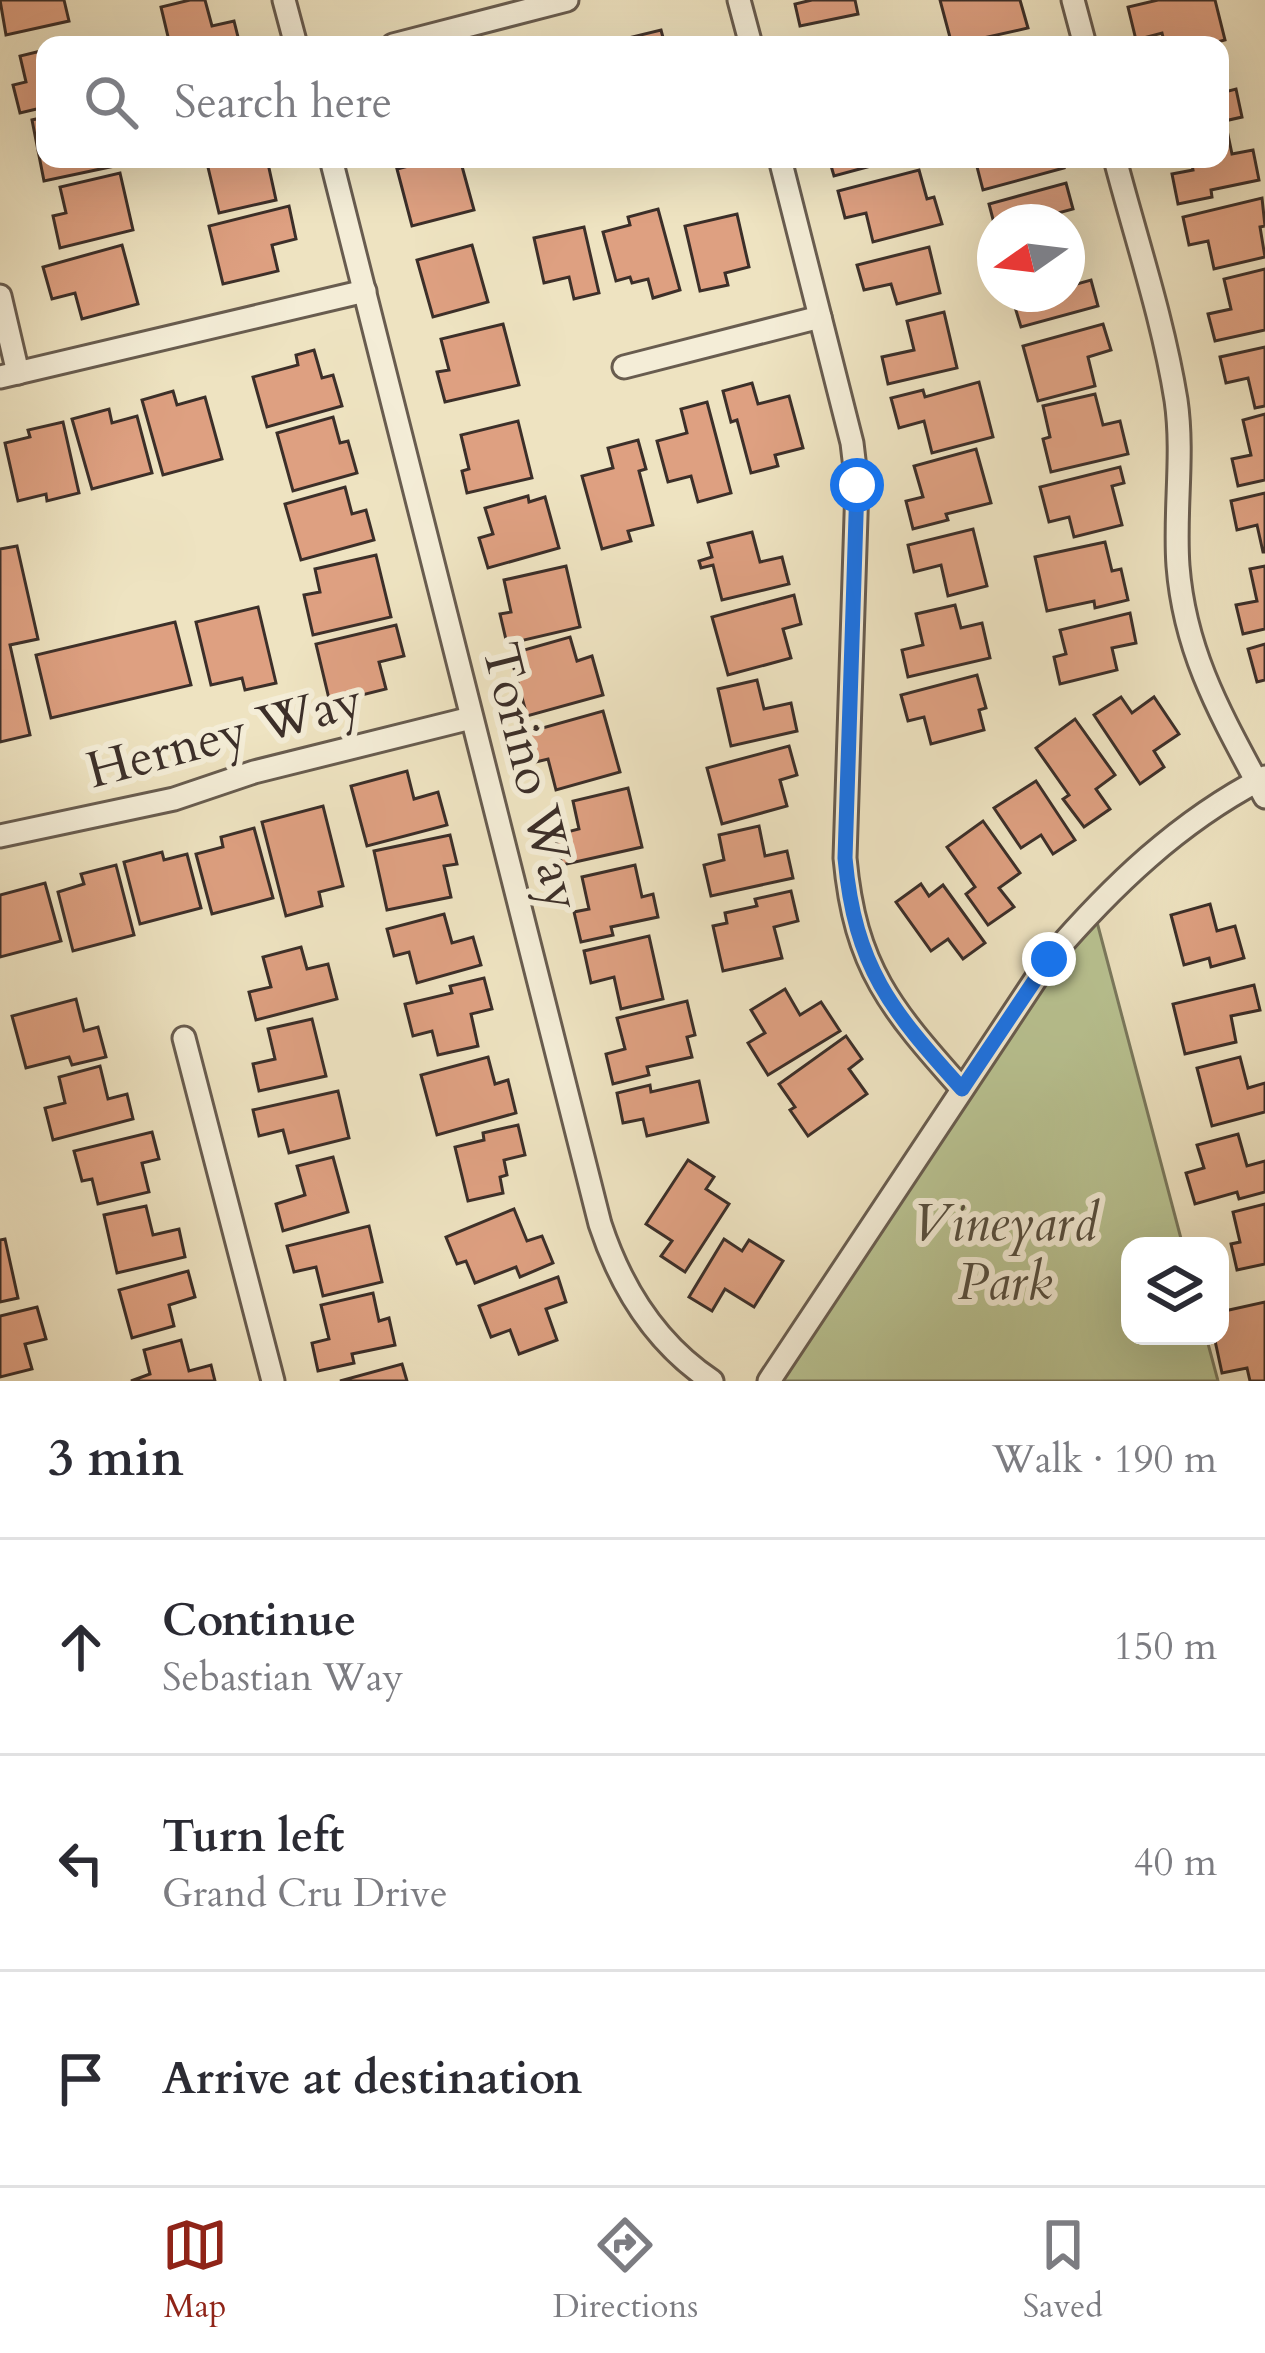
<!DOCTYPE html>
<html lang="en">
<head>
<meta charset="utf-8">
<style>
	body { margin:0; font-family:Cardo,serif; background:#f7f7f7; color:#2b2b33 }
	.controls { position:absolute; right:36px; bottom:36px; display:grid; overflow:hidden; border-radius:24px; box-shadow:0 12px 48px #0002 }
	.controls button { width:108px; height:108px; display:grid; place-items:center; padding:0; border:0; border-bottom:3px solid #e1e1e2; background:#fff; color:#2b2b33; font:60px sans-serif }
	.compass { position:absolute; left:977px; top:204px; width:108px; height:108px; border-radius:50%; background:#fff; box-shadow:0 12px 48px #0002; rotate:256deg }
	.stop { position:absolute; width:36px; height:36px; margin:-27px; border:9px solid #1a73e8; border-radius:50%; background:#fff }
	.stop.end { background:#1a73e8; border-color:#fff; box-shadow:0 3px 12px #0008 }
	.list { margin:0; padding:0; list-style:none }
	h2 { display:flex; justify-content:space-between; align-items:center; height:156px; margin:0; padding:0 48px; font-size:51px }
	h2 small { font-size:39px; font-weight:400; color:#7c7c81 }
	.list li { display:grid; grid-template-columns:78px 1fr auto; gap:36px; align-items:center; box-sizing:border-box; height:216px; padding:0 48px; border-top:3px solid #e1e1e2 }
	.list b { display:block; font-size:45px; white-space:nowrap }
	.list p { margin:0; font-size:39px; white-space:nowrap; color:#7c7c81 }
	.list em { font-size:39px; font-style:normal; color:#7c7c81 }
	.icon { flex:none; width:66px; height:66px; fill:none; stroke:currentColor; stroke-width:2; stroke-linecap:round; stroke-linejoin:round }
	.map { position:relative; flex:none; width:1265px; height:1381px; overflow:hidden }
	.search { position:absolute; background:#fff; box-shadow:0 12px 48px #0002; left:36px; right:36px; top:36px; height:132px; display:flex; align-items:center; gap:30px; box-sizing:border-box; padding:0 42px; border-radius:24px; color:#7c7c81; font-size:45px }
	.sheet { height:804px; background:#fff }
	nav { display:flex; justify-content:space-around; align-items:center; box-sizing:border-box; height:168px; border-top:3px solid #e1e1e2; background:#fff; font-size:33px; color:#7c7c81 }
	nav a { display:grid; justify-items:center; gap:6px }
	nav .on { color:#8f2418 }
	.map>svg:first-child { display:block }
	.green { fill:#b9c392; stroke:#7a795e; stroke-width:3 }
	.building { fill:#dea081; stroke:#3c2f29; stroke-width:3 }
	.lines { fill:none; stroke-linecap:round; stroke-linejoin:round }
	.street-casing { stroke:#685c4f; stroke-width:27 }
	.street { stroke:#f4edd7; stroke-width:21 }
	.route { stroke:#1a73e8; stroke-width:15 }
	.labels { text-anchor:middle; stroke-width:12; stroke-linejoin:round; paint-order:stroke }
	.street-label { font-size:51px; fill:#3c2f29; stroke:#f4edd7 }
	.park-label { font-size:51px; font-style:italic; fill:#554d3e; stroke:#f4edd7 }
</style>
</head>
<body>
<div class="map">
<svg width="1265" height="1381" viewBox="0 0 1265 1381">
	<rect width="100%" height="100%" fill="#eee3c1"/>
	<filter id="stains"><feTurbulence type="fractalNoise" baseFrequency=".00167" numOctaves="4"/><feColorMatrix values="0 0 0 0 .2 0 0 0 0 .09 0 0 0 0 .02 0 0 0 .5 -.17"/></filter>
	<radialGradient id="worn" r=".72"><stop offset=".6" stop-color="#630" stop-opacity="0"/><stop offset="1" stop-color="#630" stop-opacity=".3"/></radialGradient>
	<!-- green -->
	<polygon class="green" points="1093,907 1183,1246 1130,1246 1130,1336 1206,1336 1218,1381 769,1381"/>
	<!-- building -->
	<g class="building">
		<polygon points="0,0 64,0 69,21 6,35"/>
		<polygon points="190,0 205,0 212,26 234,21 240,45 170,45 161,7"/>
		<polygon points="812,0 855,0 858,14 800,26 795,4"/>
		<polygon points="940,0 1020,0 1028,28 952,45"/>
		<polygon points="1158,0 1215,0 1225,40 1206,45 1165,45 1162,33 1136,40 1128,7"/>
		<polygon points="661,30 665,45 634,45 632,37"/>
		<polygon points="45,50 45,107 20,113 13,85 26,82 20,56"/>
		<polygon points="1220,87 1221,93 1236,89 1242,117 1220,122"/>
		<polygon points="45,117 45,159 123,159 124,164 44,181 32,120"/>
		<polygon points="1227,130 1232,154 1253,150 1259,180 1211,190 1212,197 1178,204 1172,174 1193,170 1191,159 1220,159 1220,131"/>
		<polygon points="206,159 267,159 276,200 219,213"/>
		<polygon points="435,159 460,159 474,210 412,226 397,169"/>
		<polygon points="829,159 897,159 834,176"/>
		<polygon points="975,159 1061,159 1064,168 983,190"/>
		<polygon points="919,170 927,199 934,197 942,224 873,242 866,213 845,218 838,191"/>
		<polygon points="120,173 133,230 60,248 53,216 66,213 60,187"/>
		<polygon points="1066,183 1073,209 1058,213 1061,222 995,222 995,227 989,204"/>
		<polygon points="1262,198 1265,226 1260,227 1265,257 1214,269 1208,241 1189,245 1183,217"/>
		<polygon points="289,206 296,239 272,245 278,271 223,284 209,226"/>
		<polygon points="658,209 680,290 653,298 648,279 632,283 630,277 616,281 603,232 630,225 628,217"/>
		<polygon points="737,214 749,267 725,273 728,285 700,291 685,226"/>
		<polygon points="584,227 599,293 574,299 569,277 544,283 534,238"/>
		<polygon points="122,245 138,304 82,319 75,293 52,299 43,267"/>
		<polygon points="472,245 488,302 433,317 417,260"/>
		<polygon points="929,247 940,293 897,304 891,284 864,290 857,265"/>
		<polygon points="1265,269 1265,330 1215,341 1208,314 1231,309 1224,279"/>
		<polygon points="1067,275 1070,286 1091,280 1098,306 1021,327 1011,294 1067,294"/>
		<polygon points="944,312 957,368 888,384 882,357 914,350 907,321"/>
		<polygon points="503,324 519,385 445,402 437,372 449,370 441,339"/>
		<polygon points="1103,324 1111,350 1088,357 1095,386 1038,401 1023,346"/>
		<polygon points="1265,347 1265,406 1255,408 1248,378 1226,383 1220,357"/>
		<polygon points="314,350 322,378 333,375 342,406 267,427 253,377 298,365 296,355"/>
		<polygon points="979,382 993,437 932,453 924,421 899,428 891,398 923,390 925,397"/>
		<polygon points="752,383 758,404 789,396 803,448 775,455 778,466 751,473 737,420 731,422 723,391"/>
		<polygon points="173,391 177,405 205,397 222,459 163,475 142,400"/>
		<polygon points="1095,394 1103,425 1120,421 1128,454 1051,472 1043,439 1050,437 1043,406"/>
		<polygon points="707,402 731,493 698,502 691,476 668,482 657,441 687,433 681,409"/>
		<polygon points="109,409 112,423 137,416 152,473 92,489 72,419"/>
		<polygon points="1265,414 1265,480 1238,486 1232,459 1251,455 1243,420"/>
		<polygon points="333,417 340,443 348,441 357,473 293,491 277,433"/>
		<polygon points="518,421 532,478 467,493 462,471 469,469 461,435"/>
		<polygon points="63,422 79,493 47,501 46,494 18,501 5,443 30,437 28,430"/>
		<polygon points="638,440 646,469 639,471 653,525 628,531 631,541 602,549 582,476 613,468 608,448"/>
		<polygon points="976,449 991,503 946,514 948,520 913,529 906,501 923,497 914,466"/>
		<polygon points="1120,467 1124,483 1112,486 1122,525 1074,537 1069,517 1049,522 1040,487"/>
		<polygon points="345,487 352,514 366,510 374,540 301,560 285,504"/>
		<polygon points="1265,493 1265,552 1263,552 1257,525 1237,530 1231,501"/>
		<polygon points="528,496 529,502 545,497 559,548 488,568 479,538 493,534 485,508"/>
		<polygon points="973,529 987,586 948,596 941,565 914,572 908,545"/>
		<polygon points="752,532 760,562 782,557 789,584 722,600 713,565 701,568 699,561 712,557 708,543"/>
		<polygon points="1105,542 1112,571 1121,569 1128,600 1095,608 1094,601 1047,611 1035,557"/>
		<polygon points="17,546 38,639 10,645 30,735 0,742 0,549"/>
		<polygon points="376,555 391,617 313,635 304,595 320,592 315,569"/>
		<polygon points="566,566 580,627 507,644 500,614 511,612 504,580"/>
		<polygon points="1265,566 1265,629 1243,634 1236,605 1257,601 1250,569"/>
		<polygon points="794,595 801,624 783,629 791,658 728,675 712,617"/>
		<polygon points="955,605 961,628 982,623 990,658 908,677 902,650 923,645 916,614"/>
		<polygon points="258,607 276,683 245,690 242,678 211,685 196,622"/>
		<polygon points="1130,613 1136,643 1112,648 1117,670 1060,684 1054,657 1066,654 1060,630"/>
		<polygon points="175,622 191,685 51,718 36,655"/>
		<polygon points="396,625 404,656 379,662 386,689 330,703 316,644"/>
		<polygon points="570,637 577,661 592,656 603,695 527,716 510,654"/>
		<polygon points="1265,644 1265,680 1257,682 1248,649"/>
		<polygon points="977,675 986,708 979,710 984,730 931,744 924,717 908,721 901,695"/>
		<polygon points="757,680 764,709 791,703 797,731 731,746 718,689"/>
		<polygon points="1121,697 1132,713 1154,697 1179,734 1154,751 1164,767 1140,784 1094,715"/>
		<polygon points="603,711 620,772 556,790 548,759 536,762 528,732"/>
		<polygon points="1075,719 1115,775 1096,789 1110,809 1084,827 1063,799 1069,795 1036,748"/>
		<polygon points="789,746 797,775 780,780 787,806 722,824 707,768"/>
		<polygon points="407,771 414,799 438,792 447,825 367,846 351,786"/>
		<polygon points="1036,781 1075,840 1053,854 1041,835 1021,848 994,808"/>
		<polygon points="628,788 642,847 562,865 555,835 579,829 573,801"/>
		<polygon points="323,806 343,886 319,892 322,906 286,916 262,822"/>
		<polygon points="983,821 1020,873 999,888 1014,907 988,925 966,894 975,887 947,847"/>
		<polygon points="759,826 765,856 787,851 793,878 711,896 704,865 724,860 719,835"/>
		<polygon points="254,828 273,898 212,914 196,854 223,847 221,837"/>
		<polygon points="450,835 457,864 444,866 451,897 387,910 374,851"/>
		<polygon points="162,852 164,860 187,854 201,908 140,924 124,862"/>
		<polygon points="116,865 134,935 73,951 58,892 84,884 81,874"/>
		<polygon points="635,865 642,897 653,894 658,917 611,927 613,935 581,942 574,912 589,909 582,877"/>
		<polygon points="45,883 61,941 0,957 0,895"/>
		<polygon points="921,884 929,896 943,885 985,943 963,959 948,939 931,951 896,902"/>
		<polygon points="791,891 798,921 774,927 782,958 723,971 713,926 727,923 725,913 757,906 755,899"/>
		<polygon points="1210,904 1217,931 1235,926 1244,958 1211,967 1209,958 1184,965 1171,915"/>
		<polygon points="444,914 452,943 473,937 481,965 417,983 409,952 394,956 387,929"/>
		<polygon points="649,936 663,999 621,1009 614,977 591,983 584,951"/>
		<polygon points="301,947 307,969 328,964 337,999 256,1020 249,992 271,987 263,957"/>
		<polygon points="484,978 492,1009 471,1014 478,1046 438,1055 432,1031 413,1036 405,1004 452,993 450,986"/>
		<polygon points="1254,985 1260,1010 1231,1016 1236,1042 1185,1054 1173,1004"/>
		<polygon points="785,989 800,1015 821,1002 840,1031 768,1075 748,1043 765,1033 751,1010"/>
		<polygon points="76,999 84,1031 98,1027 106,1057 72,1065 69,1057 26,1068 12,1016"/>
		<polygon points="687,1001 695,1035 687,1037 692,1057 647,1067 649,1075 613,1084 606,1054 625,1049 617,1018"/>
		<polygon points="312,1019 326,1076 259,1091 253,1064 275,1059 268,1029"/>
		<polygon points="846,1036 862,1059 849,1069 867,1094 808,1136 790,1110 795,1107 779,1084"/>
		<polygon points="488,1057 495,1084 508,1080 516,1113 437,1135 421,1075"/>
		<polygon points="1240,1057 1248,1088 1265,1083 1265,1112 1212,1126 1197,1068"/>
		<polygon points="100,1066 108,1099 127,1094 133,1119 53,1140 45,1108 65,1103 59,1077"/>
		<polygon points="699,1081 708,1122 647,1136 643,1119 623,1123 617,1093 650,1085 651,1092"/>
		<polygon points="338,1091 349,1138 289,1153 283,1130 259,1136 253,1110"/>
		<polygon points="518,1125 525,1155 504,1160 507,1175 500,1177 503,1193 468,1201 455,1147 484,1140 483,1133"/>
		<polygon points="152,1132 159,1159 142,1163 149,1192 98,1204 92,1179 82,1181 74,1151"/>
		<polygon points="1238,1134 1247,1166 1265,1161 1265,1192 1239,1199 1237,1192 1195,1204 1186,1173 1204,1168 1197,1145"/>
		<polygon points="333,1157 348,1212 283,1231 276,1204 305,1195 297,1166"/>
		<polygon points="688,1160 714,1177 706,1189 729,1204 685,1272 661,1256 672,1241 646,1224"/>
		<polygon points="1265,1204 1265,1264 1237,1270 1231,1244 1240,1242 1233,1212"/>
		<polygon points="146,1206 153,1235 179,1229 185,1257 117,1273 104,1215"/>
		<polygon points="514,1209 527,1241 542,1236 553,1263 520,1277 516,1267 475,1283 466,1261 457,1264 446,1237"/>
		<polygon points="369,1226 382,1282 323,1296 316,1267 294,1272 287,1246"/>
		<polygon points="5,1239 18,1298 0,1302 0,1240"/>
		<polygon points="724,1239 742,1251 749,1240 783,1261 754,1307 725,1289 712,1311 689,1297"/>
		<polygon points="188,1271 195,1297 169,1305 174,1326 132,1338 119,1290"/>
		<polygon points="558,1277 566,1302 546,1309 557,1340 519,1354 510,1330 491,1337 479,1306"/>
		<polygon points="373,1293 379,1321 389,1318 395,1345 352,1354 354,1363 318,1371 312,1343 329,1339 321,1305"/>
		<polygon points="1265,1302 1265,1381 1250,1381 1247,1368 1222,1373 1214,1336 1220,1336 1220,1312"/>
		<polygon points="37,1307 46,1339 25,1344 32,1369 0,1377 0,1316"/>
		<polygon points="181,1340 189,1371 211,1365 215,1381 131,1381 150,1374 144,1350"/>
		<polygon points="402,1364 407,1381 340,1381"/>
	</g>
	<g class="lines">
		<defs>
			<g id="street">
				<polyline points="284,0 296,45"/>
				<polyline points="739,0 751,45"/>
				<polyline points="1073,0 1085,45"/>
				<polyline points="393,45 567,0"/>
				<path d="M331 159 600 1224C621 1288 655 1343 712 1381"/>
				<path d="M780 159 852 443 857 485 845 858C855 968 891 1009 962 1089"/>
				<path d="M1115 159C1136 239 1163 319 1176 400 1184 455 1174 511 1178 566 1185 656 1224 720 1265 797"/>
				<polyline points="0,296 18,373"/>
				<polyline points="624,367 820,317"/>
				<polyline points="0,377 365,291"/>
				<polyline points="0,836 174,799 254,772 471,718"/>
				<polyline points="184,1038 273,1381"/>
				<path d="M769 1381 1049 959C1111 887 1179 821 1265 777"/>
			</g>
		</defs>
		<!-- street casing -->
		<use href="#street" class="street-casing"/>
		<!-- street -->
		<use href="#street" class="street"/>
	</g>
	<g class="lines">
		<!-- route -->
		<path class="route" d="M857 485 845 858C855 968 891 1010 962 1089L1049 959"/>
	</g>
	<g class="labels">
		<!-- street labels -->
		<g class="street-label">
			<text transform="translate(224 734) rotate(-15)" y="18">Herney Way</text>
			<text transform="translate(533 776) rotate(76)" y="18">Torino Way</text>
		</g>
		<!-- park labels -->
		<g class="park-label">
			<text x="1005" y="1240">Vineyard<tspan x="1005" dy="59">Park</tspan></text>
		</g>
	</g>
	<rect width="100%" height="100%" filter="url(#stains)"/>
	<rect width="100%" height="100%" fill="url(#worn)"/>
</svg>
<div class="controls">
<button><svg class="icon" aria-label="layers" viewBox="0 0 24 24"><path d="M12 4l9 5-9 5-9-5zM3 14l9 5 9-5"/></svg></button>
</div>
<svg class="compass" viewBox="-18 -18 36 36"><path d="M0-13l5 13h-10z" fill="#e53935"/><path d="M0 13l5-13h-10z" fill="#7c7c81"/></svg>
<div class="stop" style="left:857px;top:485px"></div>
<div class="stop end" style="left:1049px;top:959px"></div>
<div class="search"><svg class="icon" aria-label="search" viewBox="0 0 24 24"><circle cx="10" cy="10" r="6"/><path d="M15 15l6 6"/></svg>Search here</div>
</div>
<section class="sheet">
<h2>3 min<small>Walk · 190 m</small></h2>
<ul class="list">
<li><svg class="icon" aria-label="ahead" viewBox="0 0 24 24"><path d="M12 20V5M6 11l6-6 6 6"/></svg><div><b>Continue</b><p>Sebastian Way</p></div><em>150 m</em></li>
<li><svg class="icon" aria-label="left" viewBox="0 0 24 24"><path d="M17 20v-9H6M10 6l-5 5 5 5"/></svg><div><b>Turn left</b><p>Grand Cru Drive</p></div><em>40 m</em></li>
<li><svg class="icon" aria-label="arrive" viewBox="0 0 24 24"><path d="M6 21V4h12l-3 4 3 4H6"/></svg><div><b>Arrive at destination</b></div></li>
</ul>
</section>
<nav>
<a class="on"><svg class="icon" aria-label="map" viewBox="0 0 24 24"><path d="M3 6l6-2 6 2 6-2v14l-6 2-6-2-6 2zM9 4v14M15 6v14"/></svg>Map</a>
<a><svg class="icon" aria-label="directions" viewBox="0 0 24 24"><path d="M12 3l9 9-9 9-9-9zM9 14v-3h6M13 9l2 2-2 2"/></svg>Directions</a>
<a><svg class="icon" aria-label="saved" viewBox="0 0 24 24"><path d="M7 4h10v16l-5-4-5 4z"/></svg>Saved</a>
</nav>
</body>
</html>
